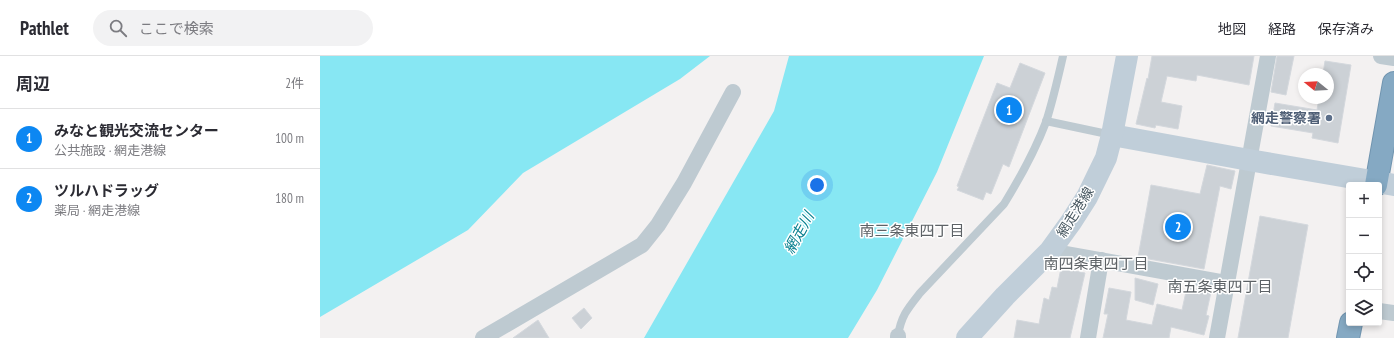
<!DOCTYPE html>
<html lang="ja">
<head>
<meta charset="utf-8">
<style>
	body { margin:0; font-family:"PT Sans Narrow","Noto Sans JP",sans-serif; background:#f2f2f3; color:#2b2b33 }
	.controls { position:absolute; right:12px; bottom:12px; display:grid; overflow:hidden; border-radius:4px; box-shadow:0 2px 6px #0003 }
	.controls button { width:36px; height:36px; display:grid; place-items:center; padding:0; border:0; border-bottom:1px solid #e1e1e2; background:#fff; color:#2b2b33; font:20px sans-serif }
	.compass { position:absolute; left:978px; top:12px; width:36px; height:36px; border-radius:50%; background:#fff; box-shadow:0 2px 6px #0003; rotate:288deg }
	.you { position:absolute; left:497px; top:129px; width:14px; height:14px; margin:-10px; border:3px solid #fff; border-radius:50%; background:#1a73e8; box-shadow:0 0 0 6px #1a73e833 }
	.badge { display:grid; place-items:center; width:26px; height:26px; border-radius:50%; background:#0c87f2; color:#fff; font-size:13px; font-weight:700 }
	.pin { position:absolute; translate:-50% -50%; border:2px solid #fff; box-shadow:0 1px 4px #0006 }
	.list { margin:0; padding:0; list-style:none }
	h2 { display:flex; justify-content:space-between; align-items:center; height:52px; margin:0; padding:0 16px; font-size:17px }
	h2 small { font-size:13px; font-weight:400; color:#7c7c81 }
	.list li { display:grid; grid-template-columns:26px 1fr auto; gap:12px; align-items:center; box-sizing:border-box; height:60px; padding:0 16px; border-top:1px solid #e1e1e2 }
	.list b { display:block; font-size:15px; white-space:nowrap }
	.list p { margin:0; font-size:13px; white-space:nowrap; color:#7c7c81 }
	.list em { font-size:13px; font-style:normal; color:#7c7c81 }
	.icon { flex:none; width:22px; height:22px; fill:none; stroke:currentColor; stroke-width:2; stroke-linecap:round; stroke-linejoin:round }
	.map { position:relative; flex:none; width:1074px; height:282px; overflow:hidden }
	header { display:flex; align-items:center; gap:24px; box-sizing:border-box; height:56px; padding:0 20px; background:#fff; border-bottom:1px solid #e1e1e2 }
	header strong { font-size:19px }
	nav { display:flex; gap:22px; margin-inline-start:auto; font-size:14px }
	.search { width:280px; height:36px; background:#f2f2f3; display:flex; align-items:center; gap:10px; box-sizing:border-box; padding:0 14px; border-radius:22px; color:#7c7c81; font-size:15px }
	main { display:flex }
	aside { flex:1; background:#fff }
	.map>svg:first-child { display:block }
	.water { fill:#87e7f3 }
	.building { fill:#ccd1d6; stroke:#d4d8dd }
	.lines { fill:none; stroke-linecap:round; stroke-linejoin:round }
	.highway-casing { stroke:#7094af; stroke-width:24 }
	.lane { stroke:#becad1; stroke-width:8 }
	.street { stroke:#becad1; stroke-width:16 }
	.secondary { stroke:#c0ced9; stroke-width:22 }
	.highway { stroke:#85a9c3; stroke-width:22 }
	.service-dot { fill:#5c6f8a; stroke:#fff; stroke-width:1.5 }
	.labels { text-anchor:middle; stroke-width:3; stroke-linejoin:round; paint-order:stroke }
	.service-label { font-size:14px; font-weight:bold; fill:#4e5e75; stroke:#fff; text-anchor:end }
	.street-label { font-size:14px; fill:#475760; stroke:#fff }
	.neighbourhood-label { font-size:15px; fill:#5d6266; stroke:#fff }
	.water-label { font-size:15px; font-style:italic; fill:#067f8e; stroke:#fff }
</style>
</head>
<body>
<header>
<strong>Pathlet</strong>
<div class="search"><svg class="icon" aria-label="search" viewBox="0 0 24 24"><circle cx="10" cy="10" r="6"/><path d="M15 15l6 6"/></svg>ここで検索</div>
<nav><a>地図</a><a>経路</a><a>保存済み</a></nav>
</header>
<main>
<aside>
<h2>周辺<small>2件</small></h2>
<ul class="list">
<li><span class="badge">1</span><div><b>みなと観光交流センター</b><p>公共施設 · 網走港線</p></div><em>100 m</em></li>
<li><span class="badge">2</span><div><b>ツルハドラッグ</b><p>薬局 · 網走港線</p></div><em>180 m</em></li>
</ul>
</aside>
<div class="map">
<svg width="1074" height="282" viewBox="0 0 1074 282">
	<rect width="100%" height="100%" fill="#f3f1f1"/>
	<!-- water -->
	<g class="water">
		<polygon points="0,0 390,0 360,23 203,117 148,174 0,261"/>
		<polygon points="469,0 664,0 617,116 557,234 528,282 324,282 454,55"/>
	</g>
	<!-- building -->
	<g class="building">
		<polygon points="832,0 934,0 929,29 877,19 876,25 847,20 841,46 862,50 858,73 836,69 835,72 816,68 827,22 828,23"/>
		<polygon points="957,0 974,0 966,39 951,36"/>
		<polygon points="1005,5 1031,9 1018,87 992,82 993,77 951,70 955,47 997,54 999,42 1008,42 1008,18 1003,18"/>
		<polygon points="700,7 725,17 689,111 683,108 671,138 666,136 663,144 637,134 639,131 637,130 677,27 690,32"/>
		<polygon points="887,109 915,115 911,133 900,130 884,213 818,201 831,129 880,138"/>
		<polygon points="940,160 988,169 968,282 918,282"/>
		<polygon points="741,212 765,217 750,282 694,282 697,264 719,268 724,242 729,244 732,231 737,232"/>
		<polygon points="815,222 838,228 833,249 815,244"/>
		<polygon points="867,231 891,236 886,259 889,260 884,279 851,271 849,282 783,282 788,258 784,258 789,232 811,236 806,264 832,269 837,248 862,254"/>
		<polygon points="264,252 272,262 261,273 252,262"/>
		<polygon points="218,264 229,282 193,282"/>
	</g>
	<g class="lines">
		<defs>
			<g id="highway">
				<polyline points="1056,129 1074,27"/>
				<polyline points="1028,282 1031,267"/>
			</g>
		</defs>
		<!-- highway casing -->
		<use href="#highway" class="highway-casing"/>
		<!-- lane -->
		<g class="lane">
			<polyline points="726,65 792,79"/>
			<path d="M576 281 578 280C581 260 588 252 600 237L684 148C700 122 715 95 726 66 733 44 738 22 743 0"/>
		</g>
		<!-- street -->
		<g class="street">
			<polyline points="1061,0 1074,2"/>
			<polyline points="730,195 907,227"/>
			<polyline points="1059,255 1074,257"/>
			<polyline points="578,280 578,282"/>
			<polyline points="163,282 322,189 338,169 364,127 413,36"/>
			<polyline points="768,282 781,204"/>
			<polyline points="897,282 948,0"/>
		</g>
		<!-- secondary -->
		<g class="secondary">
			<polyline points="792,79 929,104 1074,129"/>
			<polyline points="647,282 685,240 730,195 751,166 767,141 786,102 792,79 807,0"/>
		</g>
		<!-- highway -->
		<use href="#highway" class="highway"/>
	</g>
	<!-- markers -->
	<circle class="service-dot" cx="1009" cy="62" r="4"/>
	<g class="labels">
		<!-- service labels -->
		<g class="service-label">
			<text x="1001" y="67">網走警察署</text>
		</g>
		<!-- street labels -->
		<g class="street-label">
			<text transform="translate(755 156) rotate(-58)" y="5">網走港線</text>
		</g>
		<!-- neighbourhood labels -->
		<g class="neighbourhood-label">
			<text x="592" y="180">南三条東四丁目</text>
			<text x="776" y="213">南四条東四丁目</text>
			<text x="900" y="236">南五条東四丁目</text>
		</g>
		<!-- water labels -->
		<g class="water-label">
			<text transform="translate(479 177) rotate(-61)" y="5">網走川</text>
		</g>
	</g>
</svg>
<div class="controls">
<button>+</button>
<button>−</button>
<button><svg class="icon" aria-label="locate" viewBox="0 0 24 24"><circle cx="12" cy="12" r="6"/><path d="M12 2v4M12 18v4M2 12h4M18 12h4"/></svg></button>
<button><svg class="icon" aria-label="layers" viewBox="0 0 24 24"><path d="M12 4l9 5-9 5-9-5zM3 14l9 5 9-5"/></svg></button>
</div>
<svg class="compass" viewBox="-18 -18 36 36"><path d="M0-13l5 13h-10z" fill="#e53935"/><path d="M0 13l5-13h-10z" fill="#7c7c81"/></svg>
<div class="you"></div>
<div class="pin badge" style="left:689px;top:54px">1</div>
<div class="pin badge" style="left:858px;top:171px">2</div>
</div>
</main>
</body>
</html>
